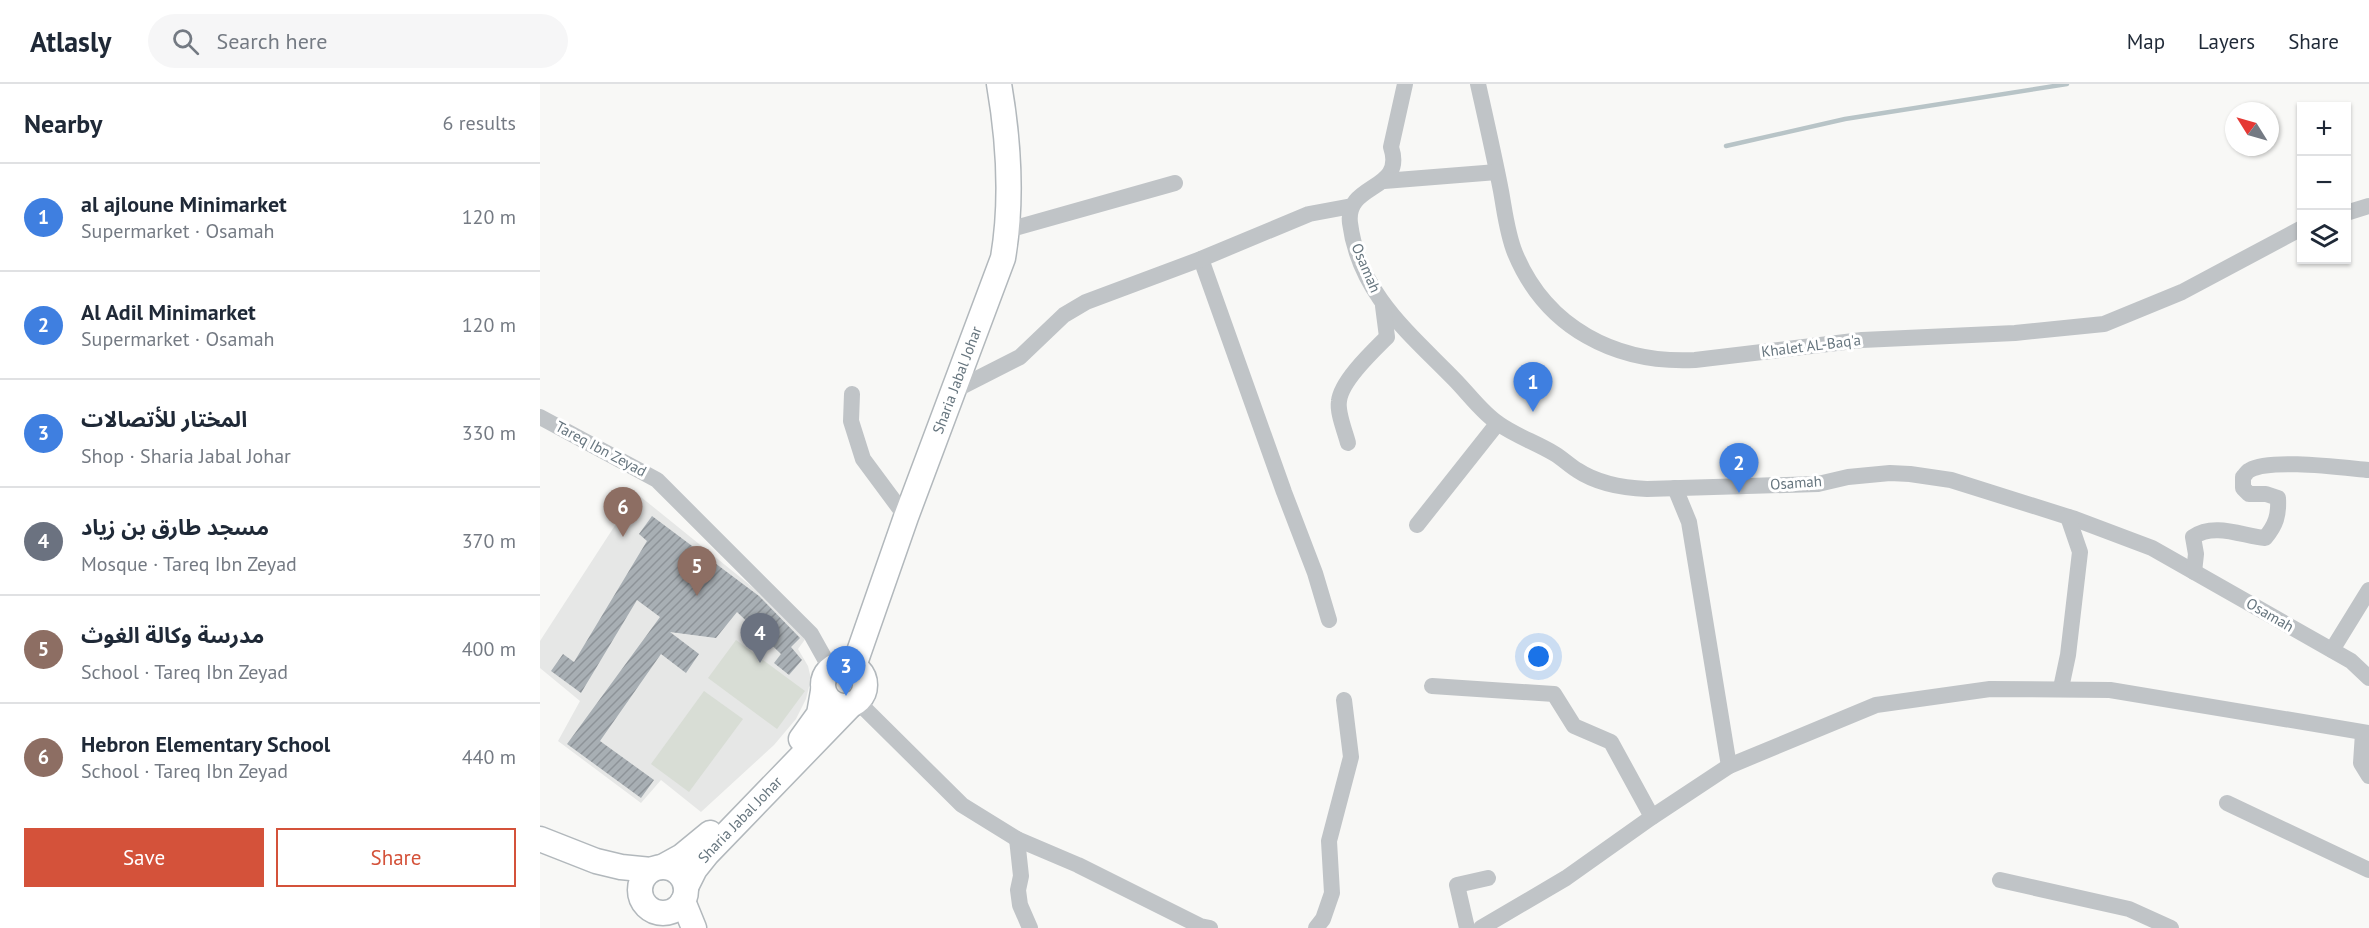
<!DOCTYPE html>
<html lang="en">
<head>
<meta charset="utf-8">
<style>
	body { margin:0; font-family:"PT Sans","Noto Sans Arabic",sans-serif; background:#f6f6f7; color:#1f2937 }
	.controls { position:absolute; right:18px; top:18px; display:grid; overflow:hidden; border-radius:0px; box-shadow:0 2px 4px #0004 }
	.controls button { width:54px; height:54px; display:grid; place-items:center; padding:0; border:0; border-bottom:2px solid #e0e1e3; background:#fff; color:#1f2937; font:30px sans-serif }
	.compass { position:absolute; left:1685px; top:18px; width:54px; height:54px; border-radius:50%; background:#fff; box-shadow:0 2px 4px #0004; rotate:307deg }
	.you { position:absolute; left:999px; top:573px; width:21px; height:21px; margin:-15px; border:4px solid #fff; border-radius:50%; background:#1a73e8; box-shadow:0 0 0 9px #1a73e833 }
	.badge { display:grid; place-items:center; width:39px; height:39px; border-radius:50%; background:#d4523a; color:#fff; font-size:20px; font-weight:700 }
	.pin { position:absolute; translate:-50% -50px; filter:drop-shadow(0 2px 3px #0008) }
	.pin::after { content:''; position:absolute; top:32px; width:21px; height:18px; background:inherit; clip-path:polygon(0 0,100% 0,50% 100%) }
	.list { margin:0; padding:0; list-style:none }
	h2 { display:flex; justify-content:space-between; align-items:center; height:78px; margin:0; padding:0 24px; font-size:26px }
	h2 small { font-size:20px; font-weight:400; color:#747a83 }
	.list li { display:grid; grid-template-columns:39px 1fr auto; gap:18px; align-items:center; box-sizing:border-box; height:108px; padding:0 24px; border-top:2px solid #e0e1e3 }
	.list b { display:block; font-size:22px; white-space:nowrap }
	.list p { margin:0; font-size:20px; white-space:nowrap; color:#747a83 }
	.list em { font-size:20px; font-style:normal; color:#747a83 }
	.actions { display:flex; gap:12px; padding:18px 24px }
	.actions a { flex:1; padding:14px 0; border:2px solid #d4523a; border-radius:0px; text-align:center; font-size:21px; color:#d4523a }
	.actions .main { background:#d4523a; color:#fff }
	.icon { flex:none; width:33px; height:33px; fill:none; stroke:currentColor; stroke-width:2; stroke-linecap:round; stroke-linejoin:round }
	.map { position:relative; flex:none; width:1829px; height:844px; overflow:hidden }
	header { display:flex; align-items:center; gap:36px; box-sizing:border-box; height:84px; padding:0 30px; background:#fff; border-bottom:2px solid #e0e1e3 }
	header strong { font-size:28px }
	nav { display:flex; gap:33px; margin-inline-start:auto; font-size:21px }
	.search { width:420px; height:54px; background:#f6f6f7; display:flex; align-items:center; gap:15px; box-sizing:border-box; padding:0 21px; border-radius:33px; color:#747a83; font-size:22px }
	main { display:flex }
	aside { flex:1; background:#fff }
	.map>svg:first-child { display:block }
	.built { fill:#e6e7e6 }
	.pitch { fill:#d8ddd5 }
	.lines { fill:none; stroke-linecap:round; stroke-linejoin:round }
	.stream { stroke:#b8c4c7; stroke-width:4.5 }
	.building { fill:url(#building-hatch) }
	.secondary-casing { stroke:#b2b8bc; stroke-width:27 }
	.street { stroke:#c0c4c7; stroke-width:16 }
	.secondary { stroke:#fff; stroke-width:24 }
	.labels { text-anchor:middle; stroke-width:6; stroke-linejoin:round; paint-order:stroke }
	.street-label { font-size:15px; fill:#66757e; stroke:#fff }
</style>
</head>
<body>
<header>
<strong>Atlasly</strong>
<div class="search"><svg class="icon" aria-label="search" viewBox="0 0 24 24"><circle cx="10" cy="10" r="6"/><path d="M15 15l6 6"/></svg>Search here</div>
<nav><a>Map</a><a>Layers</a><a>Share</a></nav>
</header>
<main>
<aside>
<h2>Nearby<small>6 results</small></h2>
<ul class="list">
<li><span class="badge" style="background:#3f7fe0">1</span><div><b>al ajloune Minimarket</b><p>Supermarket · Osamah</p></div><em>120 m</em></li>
<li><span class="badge" style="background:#3f7fe0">2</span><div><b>Al Adil Minimarket</b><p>Supermarket · Osamah</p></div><em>120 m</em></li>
<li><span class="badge" style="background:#3f7fe0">3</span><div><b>المختار للأتصالات</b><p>Shop · Sharia Jabal Johar</p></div><em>330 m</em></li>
<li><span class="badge" style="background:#6b7280">4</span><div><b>مسجد طارق بن زياد</b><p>Mosque · Tareq Ibn Zeyad</p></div><em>370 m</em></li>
<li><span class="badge" style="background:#8d6e63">5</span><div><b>مدرسة وكالة الغوث</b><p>School · Tareq Ibn Zeyad</p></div><em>400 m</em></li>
<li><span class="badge" style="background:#8d6e63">6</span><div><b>Hebron Elementary School</b><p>School · Tareq Ibn Zeyad</p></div><em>440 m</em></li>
</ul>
<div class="actions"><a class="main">Save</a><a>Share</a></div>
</aside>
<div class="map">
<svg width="1829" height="844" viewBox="0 0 1829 844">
	<defs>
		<pattern id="building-hatch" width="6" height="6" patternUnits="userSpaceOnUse" patternTransform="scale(1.5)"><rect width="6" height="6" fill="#a8afb4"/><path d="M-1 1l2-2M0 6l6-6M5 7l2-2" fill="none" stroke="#8d9398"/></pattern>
	</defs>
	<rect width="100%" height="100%" fill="#f8f8f6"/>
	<!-- built -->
	<polygon class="built" points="96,409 216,506 266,554 258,565 268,582 271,595 266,615 256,635 234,661 161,728 121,696 101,719 18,657 40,617 0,584 0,557"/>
	<!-- pitch -->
	<g class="pitch">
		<polygon points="196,556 265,607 237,645 168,594"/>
		<polygon points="164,607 203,635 149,708 111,680"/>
	</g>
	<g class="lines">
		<!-- stream -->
		<polyline class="stream" points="1186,62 1305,35 1527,0"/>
	</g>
	<!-- building -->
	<polygon class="building" points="112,432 219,512 260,554 251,563 262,576 249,591 234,579 241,570 197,528 176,554 130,548 159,570 146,589 121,570 60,657 114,696 101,714 27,660 120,533 97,516 41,609 11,587 23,570 34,578 107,457 99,450"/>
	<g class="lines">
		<defs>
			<g id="secondary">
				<circle cx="304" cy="601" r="21"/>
				<path id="s1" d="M314 582 366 433 463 174C473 115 469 58 459 0"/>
				<polyline points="261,655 279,630 283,607"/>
				<polyline points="0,755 56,777 81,783 111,786"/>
				<polyline points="122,783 142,772 170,749"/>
				<circle cx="123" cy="806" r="23"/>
				<path id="s2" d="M146 803 155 785 167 770 312 620"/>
				<polyline points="143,817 154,844"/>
			</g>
		</defs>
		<!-- secondary casing -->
		<use href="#secondary" class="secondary-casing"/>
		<!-- street -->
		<g class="street">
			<path d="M865 0 851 63C866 108 805 98 810 139 819 209 868 248 914 295 928 309 942 329 959 340 976 352 997 359 1015 370 1023 375 1029 381 1037 386 1058 400 1082 404 1107 405L1278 400 1308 393 1350 389 1370 390 1411 396 1535 435 1612 464 1811 577 1829 594"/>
			<path d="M938 0C946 36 954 71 961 107 965 129 967 149 975 169 1006 244 1076 280 1155 276L1322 256 1475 249 1564 240 1642 208 1762 144"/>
			<polyline points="844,97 957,88"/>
			<polyline points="1806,129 1829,122"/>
			<polyline points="468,146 635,99"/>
			<polyline points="661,175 744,408 775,489 789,536"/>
			<polyline points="415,306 480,273 524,231 546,218 661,175 769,130 812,122"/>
			<polyline points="312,310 311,337 323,375 366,433"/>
			<polyline points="0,333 117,396 271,550 290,584"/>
			<path d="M808 359C805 347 797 329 799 317 801 297 833 267 847 253L843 222"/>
			<polyline points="1135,404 1149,438 1189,682"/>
			<polyline points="877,441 957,340"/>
			<path d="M1654 488 1656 470 1653 453C1674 438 1703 452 1725 454 1736 441 1739 431 1738 414L1726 410H1709L1703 404V393C1706 390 1707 387 1710 386 1730 374 1805 384 1829 386"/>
			<polyline points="1792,566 1829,506"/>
			<polyline points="892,602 1014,610 1034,642 1071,658 1112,733"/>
			<polyline points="1521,604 1528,571 1540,468 1528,433"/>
			<polyline points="317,617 422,721 477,755 538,781 660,842 670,844"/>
			<polyline points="1823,649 1821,679 1829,692"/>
			<polyline points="1687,719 1829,786"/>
			<polyline points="477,755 481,792 478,806 480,821 490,844"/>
			<polyline points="1460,796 1589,825 1631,844"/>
			<polyline points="776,844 783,835 792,809 789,757 811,673 804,616"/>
			<polyline points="927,844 917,801 948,794"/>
			<polyline points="941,844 1026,794 1112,733 1189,682 1336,621 1450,605 1570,606 1829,649"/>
		</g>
		<!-- secondary -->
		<use href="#secondary" class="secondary"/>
	</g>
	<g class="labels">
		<!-- street labels -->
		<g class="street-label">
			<text transform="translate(826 184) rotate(67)" y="5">Osamah</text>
			<text transform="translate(1271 262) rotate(-7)" y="5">Khalet AL-Baq'a</text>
			<text dy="5" stroke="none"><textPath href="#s1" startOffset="304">Sharia Jabal Johar</textPath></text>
			<text transform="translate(61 365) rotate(28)" y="5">Tareq Ibn Zeyad</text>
			<text transform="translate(1256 399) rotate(-4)" y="5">Osamah</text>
			<text transform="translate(1730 531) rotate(30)" y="5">Osamah</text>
			<text dy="5" stroke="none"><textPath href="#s2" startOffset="87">Sharia Jabal Johar</textPath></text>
		</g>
	</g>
</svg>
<div class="controls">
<button>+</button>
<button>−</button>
<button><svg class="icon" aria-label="layers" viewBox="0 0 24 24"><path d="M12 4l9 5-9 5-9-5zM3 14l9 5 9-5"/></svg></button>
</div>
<svg class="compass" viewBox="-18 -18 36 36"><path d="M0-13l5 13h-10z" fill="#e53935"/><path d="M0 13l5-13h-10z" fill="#747a83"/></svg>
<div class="you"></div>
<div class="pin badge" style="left:993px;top:328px;background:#3f7fe0">1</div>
<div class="pin badge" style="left:1199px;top:409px;background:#3f7fe0">2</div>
<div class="pin badge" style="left:306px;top:612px;background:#3f7fe0">3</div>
<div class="pin badge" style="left:220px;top:579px;background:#6b7280">4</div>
<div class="pin badge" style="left:157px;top:512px;background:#8d6e63">5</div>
<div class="pin badge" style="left:83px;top:453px;background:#8d6e63">6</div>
</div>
</main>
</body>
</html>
